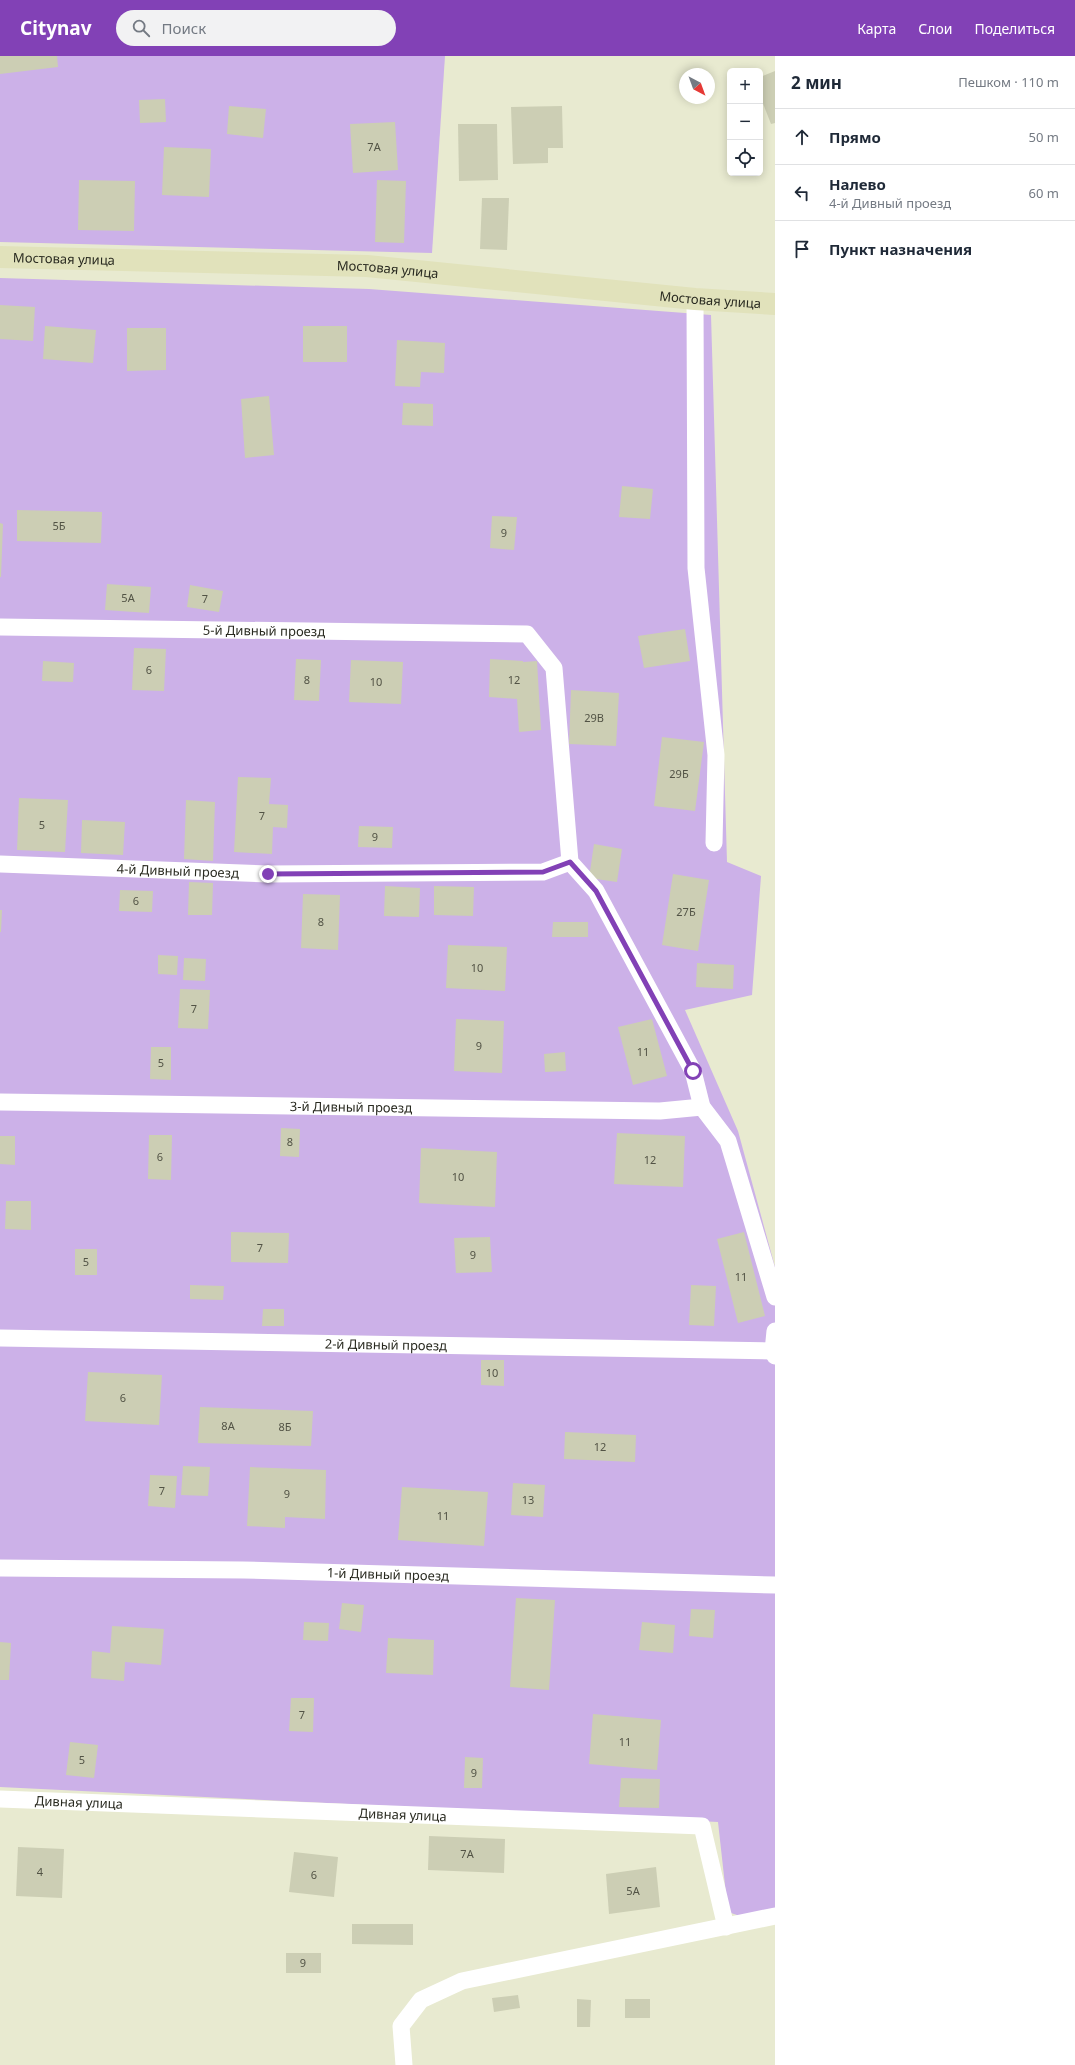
<!DOCTYPE html>
<html lang="ru">
<head>
<meta charset="utf-8">
<style>
	body { margin:0; font-family:"Noto Sans",sans-serif; background:#f2f2f3; color:#1f2937 }
	.controls { position:absolute; right:12px; top:12px; display:grid; overflow:hidden; border-radius:6px; box-shadow:0 2px 10px #0003 }
	.controls button { width:36px; height:36px; display:grid; place-items:center; padding:0; border:0; border-bottom:1px solid #e0e1e3; background:#fff; color:#1f2937; font:20px sans-serif }
	.compass { position:absolute; left:679px; top:12px; width:36px; height:36px; border-radius:50%; background:#fff; box-shadow:0 2px 10px #0003; rotate:139deg }
	.stop { position:absolute; width:12px; height:12px; margin:-9px; border:3px solid #8241b6; border-radius:50%; background:#fff }
	.stop.end { background:#8241b6; border-color:#fff; box-shadow:0 1px 4px #0008 }
	.list { margin:0; padding:0; list-style:none }
	h2 { display:flex; justify-content:space-between; align-items:center; height:52px; margin:0; padding:0 16px; font-size:17px }
	h2 small { font-size:13px; font-weight:400; color:#747a83 }
	.list li { display:grid; grid-template-columns:26px 1fr auto; gap:12px; align-items:center; box-sizing:border-box; height:56px; padding:0 16px; border-top:1px solid #e0e1e3 }
	.list b { display:block; font-size:15px; white-space:nowrap }
	.list p { margin:0; font-size:13px; white-space:nowrap; color:#747a83 }
	.list em { font-size:13px; font-style:normal; color:#747a83 }
	.icon { flex:none; width:22px; height:22px; fill:none; stroke:currentColor; stroke-width:2; stroke-linecap:round; stroke-linejoin:round }
	.map { position:relative; flex:none; width:775px; height:2009px; overflow:hidden }
	header { display:flex; align-items:center; gap:24px; box-sizing:border-box; height:56px; padding:0 20px; background:#8241b6; color:#fff }
	header strong { font-size:19px }
	nav { display:flex; gap:22px; margin-inline-start:auto; font-size:14px }
	.search { width:280px; height:36px; background:#f2f2f3; display:flex; align-items:center; gap:10px; box-sizing:border-box; padding:0 14px; border-radius:22px; color:#747a83; font-size:15px }
	main { display:flex }
	aside { flex:1; background:#fff }
	.map>svg:first-child { display:block }
	.green { fill:#ccb1e8 }
	.building { fill:#ccceb4 }
	.lines { fill:none; stroke-linecap:round; stroke-linejoin:round }
	.lane { stroke:#fff; stroke-width:17 }
	.secondary { stroke:#e1e2bb; stroke-width:22 }
	.route { stroke:#8241b6; stroke-width:5 }
	.labels { text-anchor:middle; stroke-width:3; stroke-linejoin:round; paint-order:stroke }
	.number-label { font-size:11px; fill:#525345 }
	.street-label { font-size:13px; fill:#292a20; stroke:#fff }
</style>
</head>
<body>
<header>
<strong>Citynav</strong>
<div class="search"><svg class="icon" aria-label="search" viewBox="0 0 24 24"><circle cx="10" cy="10" r="6"/><path d="M15 15l6 6"/></svg>Поиск</div>
<nav><a>Карта</a><a>Слои</a><a>Поделиться</a></nav>
</header>
<main>
<div class="map">
<svg width="775" height="2009" viewBox="0 0 775 2009">
	<rect width="100%" height="100%" fill="#e8ead0"/>
	<!-- green -->
	<g class="green">
		<polygon points="0,0 445,0 432,197 0,186"/>
		<polygon points="0,222 369,233 711,259 727,806 761,820 752,939 685,954 738,1075 775,1211 775,1852 740,1860 728,1856 718,1766 0,1731"/>
	</g>
	<!-- building -->
	<g class="building">
		<polygon points="0,0 57,0 58,11 0,18"/>
		<polygon points="775,15 775,67 771,68 760,40 760,21"/>
		<polygon points="165,43 166,66 140,67 139,44"/>
		<polygon points="229,50 266,53 263,82 227,78"/>
		<polygon points="562,50 563,92 548,92 548,107 513,108 511,51"/>
		<polygon points="395,66 398,114 353,117 350,68"/>
		<polygon points="458,68 497,68 498,124 459,125"/>
		<polygon points="164,91 211,93 209,141 162,139"/>
		<polygon points="79,124 135,125 134,175 78,174"/>
		<polygon points="377,124 406,125 404,187 375,186"/>
		<polygon points="482,142 509,142 507,194 480,193"/>
		<polygon points="0,249 35,251 33,285 0,283"/>
		<polygon points="45,270 96,274 93,307 43,303"/>
		<rect x="303" y="270" width="44" height="36"/>
		<polygon points="127,272 166,272 166,314 127,315"/>
		<polygon points="397,284 445,287 444,317 421,316 420,331 395,330"/>
		<polygon points="269,340 274,399 245,402 241,343"/>
		<polygon points="403,347 433,348 433,370 402,369"/>
		<polygon points="622,430 653,433 650,463 619,461"/>
		<polygon points="17,454 102,456 101,487 17,485"/>
		<polygon points="492,460 517,461 514,494 490,492"/>
		<polygon points="0,467 3,468 1,521 0,521"/>
		<polygon points="107,528 151,531 149,557 105,554"/>
		<polygon points="190,529 223,535 219,556 187,551"/>
		<polygon points="685,573 690,605 644,612 638,580"/>
		<polygon points="134,592 166,593 164,635 132,634"/>
		<polygon points="296,603 321,604 319,645 294,644"/>
		<polygon points="490,603 523,605 523,606 537,605 541,674 519,676 517,643 489,641"/>
		<polygon points="351,604 403,606 401,648 349,646"/>
		<polygon points="43,605 74,607 73,626 42,625"/>
		<polygon points="571,634 619,637 616,690 569,688"/>
		<polygon points="662,681 704,686 695,755 654,750"/>
		<polygon points="238,721 271,722 269,748 288,749 287,772 273,771 272,798 234,796"/>
		<polygon points="19,742 68,744 65,796 17,794"/>
		<polygon points="186,744 215,746 213,805 184,803"/>
		<polygon points="82,764 125,766 123,799 81,797"/>
		<polygon points="359,770 393,771 392,792 358,791"/>
		<polygon points="594,788 622,793 617,826 589,822"/>
		<polygon points="673,818 709,824 698,895 662,889"/>
		<polygon points="189,826 213,827 212,859 188,859"/>
		<polygon points="385,830 420,832 419,861 384,860"/>
		<polygon points="434,830 474,831 473,860 434,859"/>
		<polygon points="120,834 153,835 152,856 119,855"/>
		<polygon points="303,838 340,839 338,894 301,892"/>
		<polygon points="0,854 2,854 1,876 0,876"/>
		<polygon points="553,866 588,866 588,881 552,881"/>
		<polygon points="448,889 507,891 505,935 446,932"/>
		<polygon points="158,899 178,900 177,919 158,918"/>
		<polygon points="184,902 206,903 205,925 183,924"/>
		<polygon points="697,907 734,909 733,933 696,931"/>
		<polygon points="180,933 210,934 208,973 178,972"/>
		<polygon points="456,963 504,965 502,1017 454,1015"/>
		<polygon points="652,963 667,1020 633,1029 618,971"/>
		<polygon points="151,991 171,991 171,1024 150,1023"/>
		<polygon points="565,996 566,1015 545,1016 544,998"/>
		<polygon points="281,1072 300,1073 299,1101 280,1100"/>
		<polygon points="617,1077 685,1080 683,1131 614,1128"/>
		<polygon points="149,1079 172,1079 171,1124 148,1123"/>
		<polygon points="0,1080 15,1080 15,1109 0,1108"/>
		<polygon points="421,1092 497,1096 495,1151 419,1147"/>
		<polygon points="6,1145 31,1145 31,1174 5,1173"/>
		<polygon points="231,1176 289,1177 288,1207 231,1206"/>
		<polygon points="744,1176 765,1260 738,1267 717,1183"/>
		<polygon points="490,1181 492,1216 456,1217 454,1182"/>
		<rect x="75" y="1193" width="22" height="26"/>
		<polygon points="190,1229 224,1230 223,1244 190,1243"/>
		<polygon points="691,1229 716,1230 714,1270 689,1269"/>
		<polygon points="263,1253 284,1253 284,1270 262,1270"/>
		<polygon points="481,1304 504,1304 504,1330 481,1329"/>
		<polygon points="88,1316 162,1319 159,1369 85,1365"/>
		<polygon points="200,1351 313,1355 311,1390 198,1387"/>
		<polygon points="565,1376 636,1379 635,1406 564,1403"/>
		<polygon points="183,1410 210,1411 208,1440 181,1439"/>
		<polygon points="250,1411 326,1414 325,1463 285,1461 285,1472 247,1470"/>
		<polygon points="150,1419 177,1420 175,1452 148,1450"/>
		<polygon points="513,1427 545,1429 543,1461 511,1459"/>
		<polygon points="402,1431 488,1436 484,1490 398,1484"/>
		<polygon points="516,1542 555,1544 549,1634 510,1631"/>
		<polygon points="342,1547 364,1549 361,1576 339,1573"/>
		<polygon points="691,1553 715,1554 713,1582 689,1580"/>
		<polygon points="304,1566 329,1567 328,1585 303,1584"/>
		<polygon points="642,1566 675,1569 673,1597 639,1594"/>
		<polygon points="112,1570 164,1573 161,1609 125,1606 124,1625 91,1622 92,1595 110,1597"/>
		<polygon points="388,1582 434,1584 433,1619 386,1617"/>
		<polygon points="0,1586 11,1587 9,1624 0,1624"/>
		<polygon points="291,1642 314,1642 313,1676 289,1675"/>
		<polygon points="593,1658 661,1664 657,1714 589,1708"/>
		<polygon points="70,1686 98,1689 94,1722 66,1719"/>
		<polygon points="465,1701 483,1702 482,1732 464,1732"/>
		<polygon points="621,1722 660,1723 659,1752 619,1751"/>
		<polygon points="429,1780 505,1783 504,1817 428,1814"/>
		<polygon points="18,1791 64,1793 62,1842 16,1840"/>
		<polygon points="294,1796 338,1801 334,1841 289,1836"/>
		<polygon points="656,1811 660,1851 609,1858 606,1818"/>
		<polygon points="352,1868 413,1868 413,1889 352,1888"/>
		<rect x="286" y="1897" width="35" height="20"/>
		<polygon points="518,1939 520,1952 494,1956 492,1942"/>
		<polygon points="577,1943 591,1944 590,1971 577,1971"/>
		<rect x="625" y="1943" width="25" height="19"/>
	</g>
	<g class="lines">
		<!-- lane -->
		<g class="lane">
			<polyline points="695,243 696,512 716,699 714,787"/>
			<path id="s1" d="M0 571 527 578 554 612 570 806 596 835 693 1015 702 1051 728 1085 775 1241"/>
			<path id="s2" d="M0 808 268 818 543 816 570 806"/>
			<path id="s3" d="M0 1046 660 1055 702 1051"/>
			<polyline points="775,1275 773,1295 775,1300"/>
			<path id="s4" d="M0 1282 773 1295"/>
			<path id="s5" d="M0 1512 243 1514 775 1529"/>
			<path id="s6" d="M0 1743 702 1770 726 1871"/>
			<polyline points="404,2009 401,1970 421,1944 462,1925 775,1860"/>
		</g>
		<!-- secondary -->
		<path class="secondary" id="s7" d="M0 201 367 210 695 243 775 248"/>
	</g>
	<g class="lines">
		<!-- route -->
		<polyline class="route" points="268,818 543,816 570,806 596,835 693,1015"/>
	</g>
	<g class="labels">
		<!-- number labels -->
		<g class="number-label">
			<text x="374" y="95">7А</text>
			<text x="59" y="474">5Б</text>
			<text x="504" y="481">9</text>
			<text x="128" y="546">5А</text>
			<text x="205" y="547">7</text>
			<text x="149" y="618">6</text>
			<text x="307" y="628">8</text>
			<text x="514" y="628">12</text>
			<text x="376" y="630">10</text>
			<text x="594" y="666">29В</text>
			<text x="679" y="722">29Б</text>
			<text x="262" y="764">7</text>
			<text x="42" y="773">5</text>
			<text x="375" y="785">9</text>
			<text x="136" y="849">6</text>
			<text x="686" y="860">27Б</text>
			<text x="321" y="870">8</text>
			<text x="477" y="916">10</text>
			<text x="194" y="957">7</text>
			<text x="479" y="994">9</text>
			<text x="643" y="1000">11</text>
			<text x="161" y="1011">5</text>
			<text x="290" y="1090">8</text>
			<text x="160" y="1105">6</text>
			<text x="650" y="1108">12</text>
			<text x="458" y="1125">10</text>
			<text x="260" y="1196">7</text>
			<text x="473" y="1203">9</text>
			<text x="86" y="1210">5</text>
			<text x="741" y="1225">11</text>
			<text x="492" y="1321">10</text>
			<text x="123" y="1346">6</text>
			<text x="228" y="1374">8А</text>
			<text x="285" y="1375">8Б</text>
			<text x="600" y="1395">12</text>
			<text x="162" y="1439">7</text>
			<text x="287" y="1442">9</text>
			<text x="528" y="1448">13</text>
			<text x="443" y="1464">11</text>
			<text x="302" y="1663">7</text>
			<text x="625" y="1690">11</text>
			<text x="82" y="1708">5</text>
			<text x="474" y="1721">9</text>
			<text x="467" y="1802">7А</text>
			<text x="40" y="1820">4</text>
			<text x="314" y="1823">6</text>
			<text x="633" y="1839">5А</text>
			<text x="303" y="1911">9</text>
		</g>
		<!-- street labels -->
		<g class="street-label">
			<text dy="5" stroke="none"><textPath href="#s7" startOffset="64">Мостовая улица</textPath></text>
			<text dy="5" stroke="none"><textPath href="#s7" startOffset="388">Мостовая улица</textPath></text>
			<text dy="5" stroke="none"><textPath href="#s7" startOffset="712">Мостовая улица</textPath></text>
			<text dy="5" stroke="none"><textPath href="#s1" startOffset="264">5-й Дивный проезд</textPath></text>
			<text dy="5" stroke="none"><textPath href="#s2" startOffset="178">4-й Дивный проезд</textPath></text>
			<text dy="5" stroke="none"><textPath href="#s3" startOffset="351">3-й Дивный проезд</textPath></text>
			<text dy="5" stroke="none"><textPath href="#s4" startOffset="386">2-й Дивный проезд</textPath></text>
			<text dy="5" stroke="none"><textPath href="#s5" startOffset="388">1-й Дивный проезд</textPath></text>
			<text dy="5" stroke="none"><textPath href="#s6" startOffset="79">Дивная улица</textPath></text>
			<text dy="5" stroke="none"><textPath href="#s6" startOffset="403">Дивная улица</textPath></text>
		</g>
	</g>
</svg>
<div class="controls">
<button>+</button>
<button>−</button>
<button><svg class="icon" aria-label="locate" viewBox="0 0 24 24"><circle cx="12" cy="12" r="6"/><path d="M12 2v4M12 18v4M2 12h4M18 12h4"/></svg></button>
</div>
<svg class="compass" viewBox="-18 -18 36 36"><path d="M0-13l5 13h-10z" fill="#e53935"/><path d="M0 13l5-13h-10z" fill="#747a83"/></svg>
<div class="stop" style="left:693px;top:1015px"></div>
<div class="stop end" style="left:268px;top:818px"></div>
</div>
<aside>
<h2>2 мин<small>Пешком · 110 m</small></h2>
<ul class="list">
<li><svg class="icon" aria-label="ahead" viewBox="0 0 24 24"><path d="M12 20V5M6 11l6-6 6 6"/></svg><div><b>Прямо</b></div><em>50 m</em></li>
<li><svg class="icon" aria-label="left" viewBox="0 0 24 24"><path d="M17 20v-9H6M10 6l-5 5 5 5"/></svg><div><b>Налево</b><p>4-й Дивный проезд</p></div><em>60 m</em></li>
<li><svg class="icon" aria-label="arrive" viewBox="0 0 24 24"><path d="M6 21V4h12l-3 4 3 4H6"/></svg><div><b>Пункт назначения</b></div></li>
</ul>
</aside>
</main>
</body>
</html>
